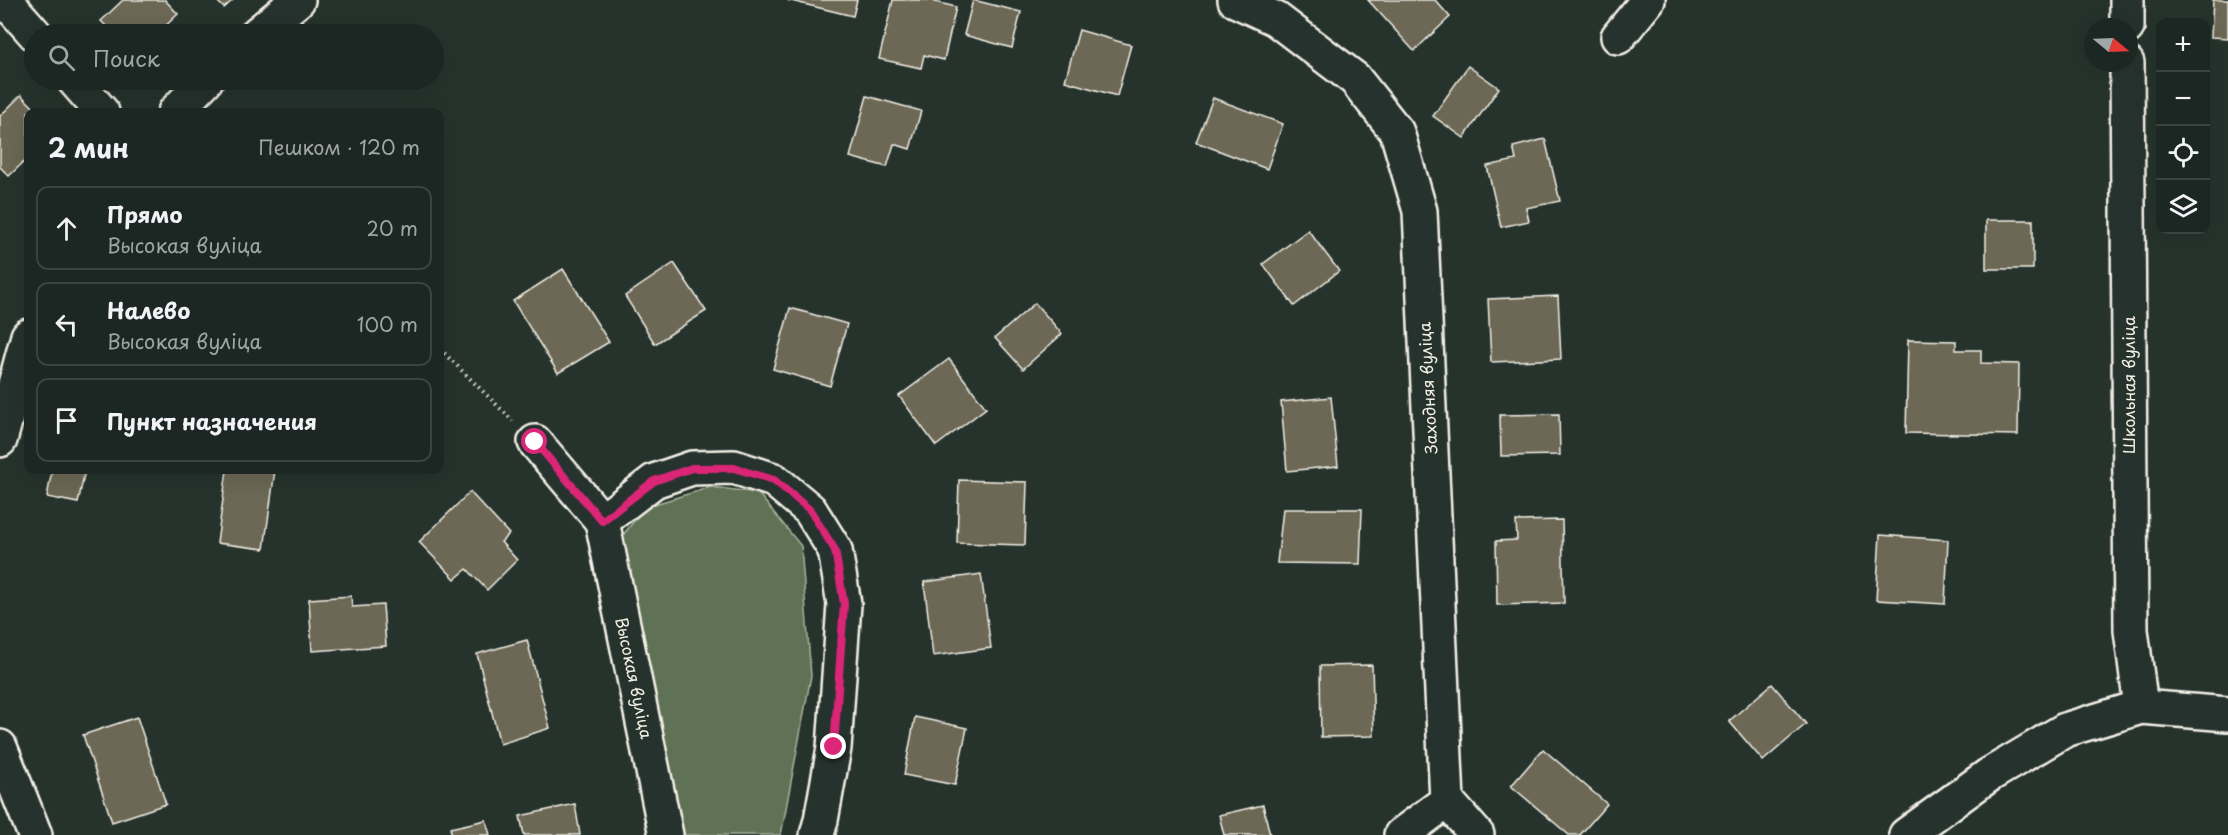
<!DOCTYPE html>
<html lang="ru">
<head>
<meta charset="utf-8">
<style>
	body { margin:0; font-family:"Playpen Sans",sans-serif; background:#252e2a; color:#f1f3f6 }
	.controls { position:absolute; right:18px; top:18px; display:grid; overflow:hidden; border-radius:12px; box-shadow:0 6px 24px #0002 }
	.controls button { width:54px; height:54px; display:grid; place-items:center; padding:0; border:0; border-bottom:2px solid #3a4340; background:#1c2622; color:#f1f3f6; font:30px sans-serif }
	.compass { position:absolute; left:2084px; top:18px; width:54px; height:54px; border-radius:50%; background:#1c2622; box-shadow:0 6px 24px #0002; rotate:109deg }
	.stop { position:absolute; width:18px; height:18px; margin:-14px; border:4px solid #db2777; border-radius:50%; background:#fff }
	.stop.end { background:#db2777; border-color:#fff; box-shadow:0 2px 6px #0008 }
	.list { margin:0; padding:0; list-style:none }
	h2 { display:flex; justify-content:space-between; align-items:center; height:78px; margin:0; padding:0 24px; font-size:26px }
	h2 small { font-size:20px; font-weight:400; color:#a0a5a5 }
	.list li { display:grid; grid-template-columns:39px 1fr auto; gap:18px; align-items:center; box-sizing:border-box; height:84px; margin:0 12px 12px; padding:0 12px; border:2px solid #3a4340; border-radius:12px }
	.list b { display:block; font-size:22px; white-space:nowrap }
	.list p { margin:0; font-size:20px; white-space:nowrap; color:#a0a5a5 }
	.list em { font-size:20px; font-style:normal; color:#a0a5a5 }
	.icon { flex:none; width:33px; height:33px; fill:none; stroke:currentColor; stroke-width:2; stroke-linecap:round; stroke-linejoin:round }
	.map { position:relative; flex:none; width:2228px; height:835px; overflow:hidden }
	.search { position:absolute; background:#1c2622; box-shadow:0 6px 24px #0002; left:24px; top:24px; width:420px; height:66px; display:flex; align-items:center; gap:15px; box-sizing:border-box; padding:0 21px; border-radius:33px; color:#a0a5a5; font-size:22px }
	.panel { position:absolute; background:#1c2622; box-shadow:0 6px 24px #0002; left:24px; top:108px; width:420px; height:366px; border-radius:12px }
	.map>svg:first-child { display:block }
	.green { fill:#607254; stroke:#aab29e; stroke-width:1.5 }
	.building { fill:#6c6855; stroke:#f4f1e8; stroke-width:1.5 }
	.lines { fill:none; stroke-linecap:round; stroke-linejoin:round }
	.minor-casing { stroke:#f4f1e8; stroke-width:38 }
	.path { stroke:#f4f1e8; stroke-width:4; stroke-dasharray:1.5 4.5; stroke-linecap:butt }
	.minor { stroke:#26332d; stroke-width:33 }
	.route { stroke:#db2777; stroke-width:8 }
	.labels { text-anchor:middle; stroke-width:5; stroke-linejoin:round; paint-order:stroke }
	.street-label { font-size:16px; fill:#f4f1e8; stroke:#26332d }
</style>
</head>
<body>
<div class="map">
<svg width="2228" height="835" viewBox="0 0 2228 835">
	<rect width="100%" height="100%" fill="#26332d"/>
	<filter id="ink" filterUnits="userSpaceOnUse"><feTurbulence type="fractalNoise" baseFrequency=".0167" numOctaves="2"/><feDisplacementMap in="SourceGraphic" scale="12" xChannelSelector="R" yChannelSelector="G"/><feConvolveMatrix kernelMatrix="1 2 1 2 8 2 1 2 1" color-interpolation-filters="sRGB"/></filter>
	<g filter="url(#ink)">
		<!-- green -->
		<polygon class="green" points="711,487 758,493 801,546 811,676 781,835 663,835 601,563 645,507"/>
		<!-- building -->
		<g class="building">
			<polygon points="123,0 165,0 178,14 157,34 114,34 101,21"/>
			<polygon points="216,0 233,0 224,8"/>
			<polygon points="787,0 857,0 853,16"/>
			<polygon points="893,0 936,0 935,2 956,7 944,60 924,55 921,68 879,59"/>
			<polygon points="973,0 1021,12 1012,48 964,35"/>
			<polygon points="1368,0 1435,0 1450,17 1414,51"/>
			<polygon points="2213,0 2228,0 2228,38 2211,37"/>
			<polygon points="1079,30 1131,45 1117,96 1065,81"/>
			<polygon points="1468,66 1499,88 1464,138 1433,116"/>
			<polygon points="21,95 38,112 28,112 28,158 9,176 0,167 0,116"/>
			<polygon points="867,96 921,111 910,149 894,144 887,167 850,157"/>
			<polygon points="1213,98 1283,124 1267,169 1196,142"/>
			<polygon points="1545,139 1560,201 1526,208 1529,221 1501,227 1487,166 1516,160 1513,147"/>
			<rect x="1986" y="220" width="47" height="49"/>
			<polygon points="1308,230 1339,271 1294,306 1263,264"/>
			<polygon points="674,263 706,311 655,344 625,296"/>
			<polygon points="563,269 609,342 558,373 513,301"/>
			<polygon points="1558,296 1561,359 1491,362 1488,299"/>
			<polygon points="1035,303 1062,334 1023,369 995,338"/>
			<polygon points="790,308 847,324 830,386 773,369"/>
			<polygon points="1908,340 1956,341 1956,350 1981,350 1981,363 2019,364 2018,435 1906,433"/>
			<polygon points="949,359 986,408 936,446 899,396"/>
			<polygon points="1331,397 1338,466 1287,471 1281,402"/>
			<polygon points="1559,414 1560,455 1501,456 1500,415"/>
			<polygon points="52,470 85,470 78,503 47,497"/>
			<polygon points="227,470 275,470 264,549 217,543"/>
			<polygon points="959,480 1027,482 1025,545 957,543"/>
			<polygon points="470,492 509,534 501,542 517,560 487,590 467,569 455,579 419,542"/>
			<polygon points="1283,509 1362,509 1360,564 1277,563"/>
			<polygon points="1562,520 1564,603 1497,605 1496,541 1517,540 1516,521"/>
			<polygon points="1880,535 1948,540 1945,604 1876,600"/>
			<polygon points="981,574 991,648 933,656 924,582"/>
			<polygon points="351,596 352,607 383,605 386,646 312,651 309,599"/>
			<polygon points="527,640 550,728 500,744 477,654"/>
			<polygon points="1372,665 1374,736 1321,737 1320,666"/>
			<polygon points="1772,684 1806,724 1763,761 1729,721"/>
			<polygon points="137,717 166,804 112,822 83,735"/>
			<polygon points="915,717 967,728 955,785 904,775"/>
			<polygon points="1543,749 1607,804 1580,835 1569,835 1511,786"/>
			<polygon points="575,804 580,835 524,835 520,816"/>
			<polygon points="1263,805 1270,835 1224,835 1219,815"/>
			<polygon points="486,820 490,835 452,835 450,828"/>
		</g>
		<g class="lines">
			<defs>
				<g id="minor">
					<polyline points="5,0 35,34"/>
					<polyline points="1235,0 1276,19 1355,79 1397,132 1420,211 1447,801 1401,835"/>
					<polyline points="2127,0 2127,27"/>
					<polyline points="257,34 298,0"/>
					<polyline points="1618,37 1648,0"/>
					<polyline points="2127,63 2131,630 2141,707"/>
					<polyline points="74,80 102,112"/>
					<polyline points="175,112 206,80"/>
					<polyline points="0,440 28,336"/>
					<polyline points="535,442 602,521"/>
					<polyline points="0,747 35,835"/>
					<polyline points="1447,801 1477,835"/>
					<polyline points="666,835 602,521 654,481 692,468 734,467 774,480 810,510 835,550 844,604 834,748 821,820 817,835"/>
					<polyline points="1906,835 1989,775 2065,730 2141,707 2228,714"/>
				</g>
			</defs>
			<!-- minor casing -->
			<use href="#minor" class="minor-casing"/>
			<!-- path -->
			<polyline class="path" points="440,349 513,421"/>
			<!-- minor -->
			<use href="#minor" class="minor"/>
		</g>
	</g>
	<g class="lines" filter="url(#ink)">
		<!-- route -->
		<polyline class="route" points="535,442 602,521 654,481 692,468 734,468 774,480 810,510 835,550 844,604 834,747"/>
	</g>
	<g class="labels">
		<!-- street labels -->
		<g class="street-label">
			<text transform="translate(2129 385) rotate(-90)" y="6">Школьная вуліца</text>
			<text transform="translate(1428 388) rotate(-93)" y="6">Заходняя вуліца</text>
			<text transform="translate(634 678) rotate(78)" y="6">Высокая вуліца</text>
		</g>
	</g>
</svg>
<div class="controls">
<button>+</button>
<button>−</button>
<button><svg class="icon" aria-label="locate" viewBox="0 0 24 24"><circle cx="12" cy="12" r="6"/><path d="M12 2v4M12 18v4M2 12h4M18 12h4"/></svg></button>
<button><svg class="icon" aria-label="layers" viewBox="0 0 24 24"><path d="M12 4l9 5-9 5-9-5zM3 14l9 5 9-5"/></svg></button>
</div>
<svg class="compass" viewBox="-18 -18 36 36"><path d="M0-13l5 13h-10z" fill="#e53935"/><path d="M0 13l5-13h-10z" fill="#a0a5a5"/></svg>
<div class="stop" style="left:535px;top:442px"></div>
<div class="stop end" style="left:834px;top:747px"></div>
<div class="search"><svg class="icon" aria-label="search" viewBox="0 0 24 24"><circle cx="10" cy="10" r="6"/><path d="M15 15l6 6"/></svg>Поиск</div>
<section class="panel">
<h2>2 мин<small>Пешком · 120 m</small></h2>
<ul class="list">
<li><svg class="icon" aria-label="ahead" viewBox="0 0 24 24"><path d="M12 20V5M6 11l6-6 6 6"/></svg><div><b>Прямо</b><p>Высокая вуліца</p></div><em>20 m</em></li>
<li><svg class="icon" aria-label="left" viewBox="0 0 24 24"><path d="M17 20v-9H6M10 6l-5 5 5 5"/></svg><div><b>Налево</b><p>Высокая вуліца</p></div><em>100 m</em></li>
<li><svg class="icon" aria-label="arrive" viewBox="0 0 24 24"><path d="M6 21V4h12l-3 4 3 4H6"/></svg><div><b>Пункт назначения</b></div></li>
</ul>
</section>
</div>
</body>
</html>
